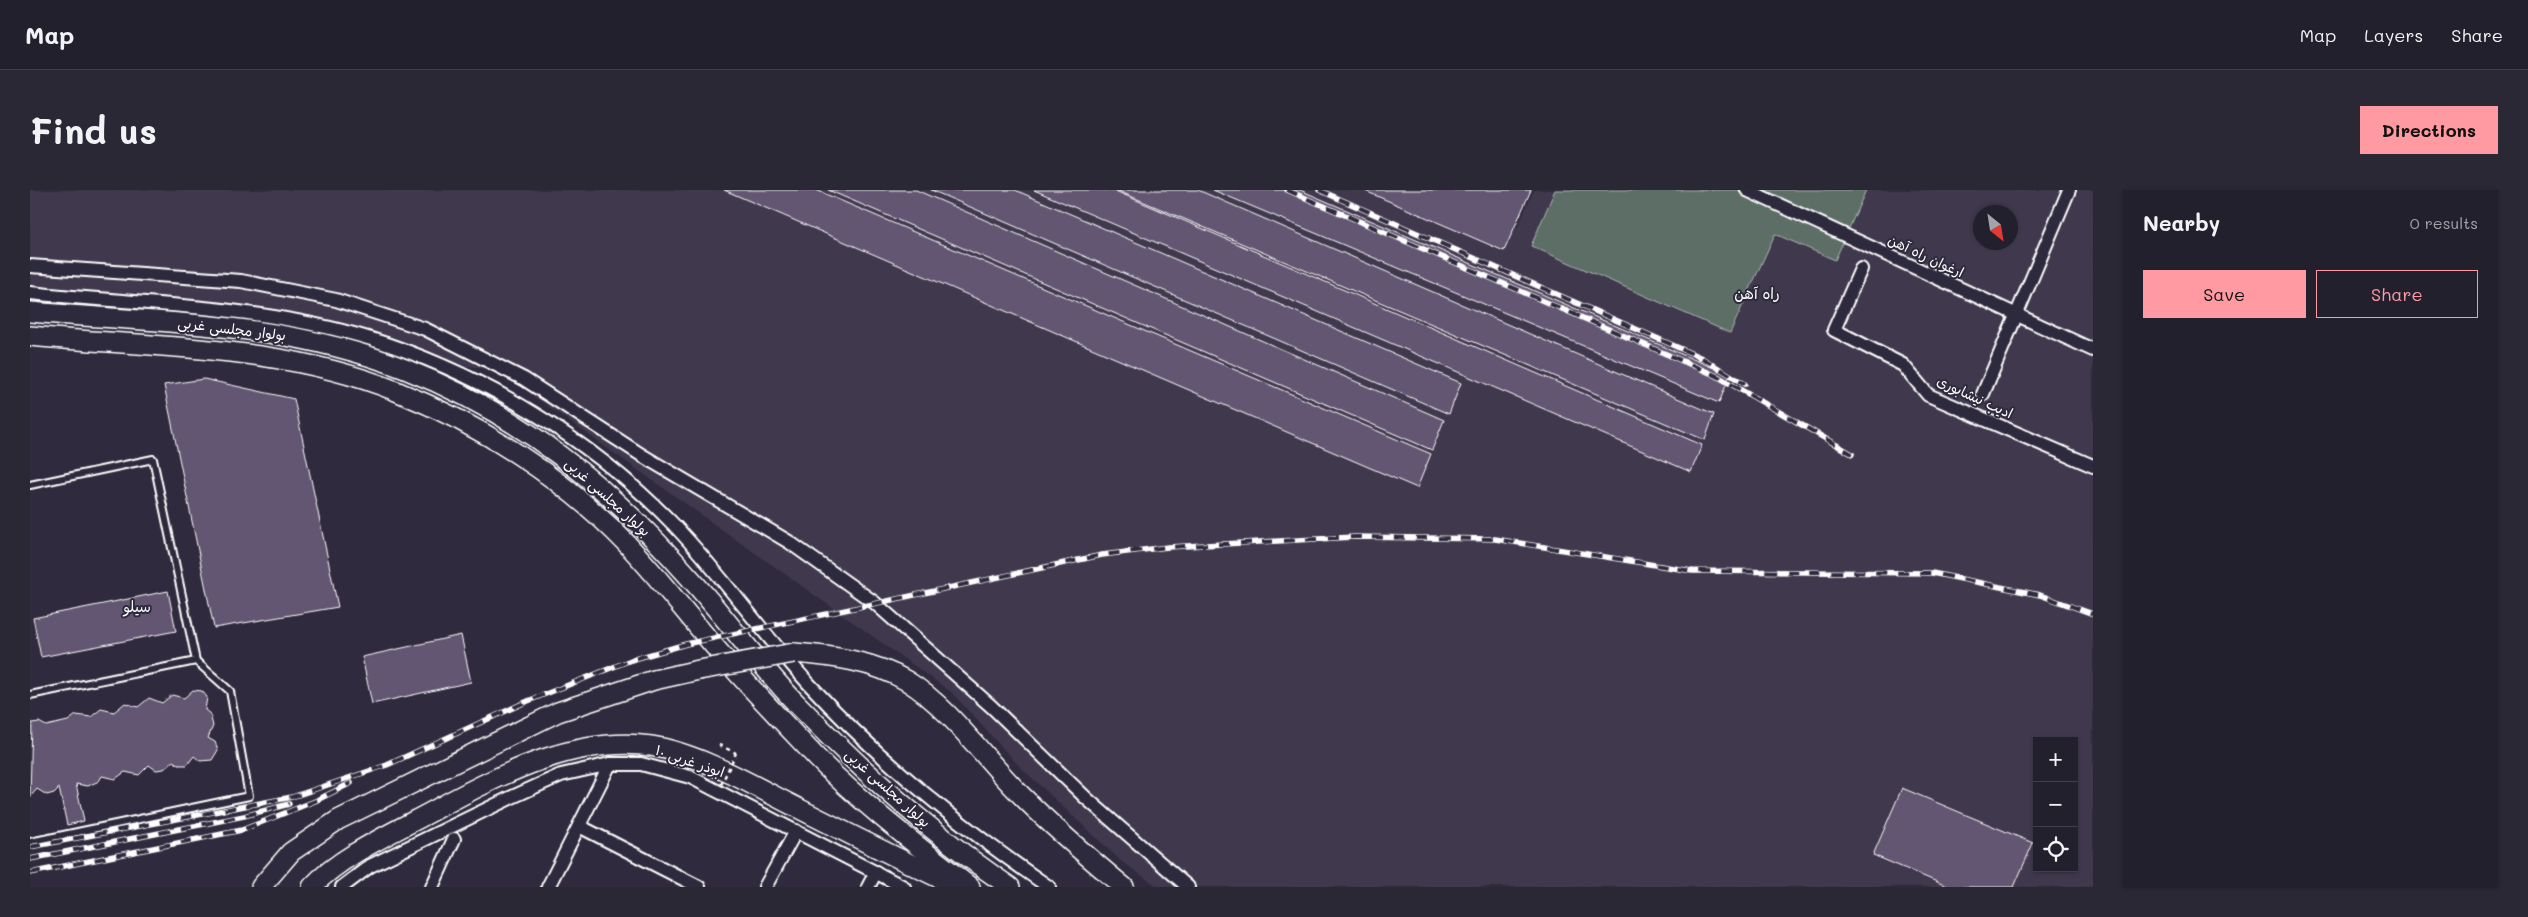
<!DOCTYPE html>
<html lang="en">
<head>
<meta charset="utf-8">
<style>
	body { margin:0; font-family:Mali,"Playpen Sans Arabic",sans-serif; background:#2b2836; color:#f1f3f6 }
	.controls { position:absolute; right:15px; bottom:15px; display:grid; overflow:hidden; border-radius:0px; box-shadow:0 1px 4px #0004 }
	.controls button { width:45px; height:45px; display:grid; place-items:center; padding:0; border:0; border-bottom:1px solid #403e4a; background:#23202e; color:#f1f3f6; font:25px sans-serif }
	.compass { position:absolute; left:1943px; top:15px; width:45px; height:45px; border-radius:50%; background:#23202e; box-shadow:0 1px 4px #0004; rotate:150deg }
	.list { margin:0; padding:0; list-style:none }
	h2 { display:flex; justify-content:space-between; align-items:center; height:65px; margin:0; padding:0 20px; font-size:21px }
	h2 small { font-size:16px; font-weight:400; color:#a3a3aa }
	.actions { display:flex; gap:10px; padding:15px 20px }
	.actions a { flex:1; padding:11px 0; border:1px solid #ff9aa2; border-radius:0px; text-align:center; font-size:18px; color:#ff9aa2 }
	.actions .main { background:#ff9aa2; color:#111 }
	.icon { flex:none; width:28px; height:28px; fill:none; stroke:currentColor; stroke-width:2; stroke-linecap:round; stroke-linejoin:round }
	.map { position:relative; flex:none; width:2063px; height:697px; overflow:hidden; border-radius:0px }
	header { display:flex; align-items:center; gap:30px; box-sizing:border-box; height:70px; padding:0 25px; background:#23202e; border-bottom:1px solid #403e4a }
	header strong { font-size:24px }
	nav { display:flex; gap:28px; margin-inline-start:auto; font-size:18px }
	.intro { display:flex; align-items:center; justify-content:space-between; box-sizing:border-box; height:120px; padding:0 30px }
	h1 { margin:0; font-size:35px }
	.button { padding:12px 22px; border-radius:0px; background:#ff9aa2; color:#111; font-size:18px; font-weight:700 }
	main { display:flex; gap:30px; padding:0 30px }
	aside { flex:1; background:#23202e; border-radius:0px; box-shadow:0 1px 4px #0004 }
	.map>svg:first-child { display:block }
	.built { fill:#3f374d; fill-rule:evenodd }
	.green { fill:#5c6e66; stroke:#aeb6b2 }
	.building { fill:#635673; stroke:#fff }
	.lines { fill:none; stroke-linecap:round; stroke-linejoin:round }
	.lane-casing { stroke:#fff; stroke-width:10 }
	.street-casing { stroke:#fff; stroke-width:16 }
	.secondary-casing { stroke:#fff; stroke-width:22 }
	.path { stroke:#fff; stroke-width:2.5; stroke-dasharray:4 4; stroke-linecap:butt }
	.lane { stroke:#2f2a3d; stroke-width:6 }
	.street { stroke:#2f2a3d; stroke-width:12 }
	.secondary { stroke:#2f2a3d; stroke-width:19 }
	.rail-casing { stroke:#fff; stroke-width:5.5 }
	.rail { stroke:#2f2a3d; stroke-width:4; stroke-dasharray:11; stroke-linecap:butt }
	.secondary-bridge-casing { stroke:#fff; stroke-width:22; stroke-linecap:butt }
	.path-bridge { stroke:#fff; stroke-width:2.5; stroke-dasharray:4 4; stroke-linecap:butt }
	.secondary-bridge { stroke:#2f2a3d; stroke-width:19 }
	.labels { text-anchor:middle; stroke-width:4; stroke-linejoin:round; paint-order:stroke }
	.street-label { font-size:14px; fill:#fff; stroke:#2f2a3d }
	.neighbourhood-label { font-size:15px; fill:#fff; stroke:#2f2a3d }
</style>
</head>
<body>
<header>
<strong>Map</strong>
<nav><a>Map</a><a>Layers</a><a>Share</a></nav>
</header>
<div class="intro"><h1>Find us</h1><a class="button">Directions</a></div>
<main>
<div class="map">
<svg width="2063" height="697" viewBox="0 0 2063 697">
	<rect width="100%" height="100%" fill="#2f2a3d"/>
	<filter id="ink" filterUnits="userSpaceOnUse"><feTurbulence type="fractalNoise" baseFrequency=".02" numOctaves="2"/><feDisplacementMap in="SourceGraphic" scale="10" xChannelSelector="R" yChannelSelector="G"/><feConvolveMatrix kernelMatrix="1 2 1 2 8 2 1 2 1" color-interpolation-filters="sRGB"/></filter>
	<g filter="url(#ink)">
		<!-- built -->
		<path class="built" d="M0 0H1399L1487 38 1504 0H2063V697H1128L1092 672 989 576 921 502 468 181 0 103ZM1950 22H1980V52H1950ZM2007 551H2044V678H2007Z"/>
		<!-- green -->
		<polygon class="green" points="1525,0 1836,0 1805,70 1745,44 1700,143 1501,56"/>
		<!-- building -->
		<g class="building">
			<polygon points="694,0 786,0 1401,264 1387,298"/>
			<polygon points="798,0 886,0 1414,230 1402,260"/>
			<polygon points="901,0 985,0 1431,193 1419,224"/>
			<polygon points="1004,0 1083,0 1672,255 1661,282"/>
			<polygon points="1086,0 1168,0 1684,224 1675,250"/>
			<polygon points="1183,0 1270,0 1700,185 1689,213"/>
			<polygon points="1333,0 1501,0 1474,61"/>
			<polygon points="174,189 264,209 308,417 184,438 134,195"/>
			<polygon points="138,401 146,441 11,467 3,428"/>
			<polygon points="431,445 441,492 342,514 332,467"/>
			<polygon points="163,500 172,501 177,507 175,520 180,524 183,536 178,548 185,552 188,560 182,570 170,571 164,566 157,575 149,575 143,571 134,579 126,580 119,575 109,585 95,582 85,589 72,586 69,591 58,596 46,594 54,631 37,635 29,598 24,603 17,605 7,599 0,607 2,533 9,532 16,536 38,531 46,525 61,527 71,519 84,522 95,513 108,517 119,508 132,513 142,505 154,508"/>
			<polygon points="1872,598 2003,653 1984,697 1919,697 1843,665"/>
		</g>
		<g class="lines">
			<defs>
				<g id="lane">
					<polyline points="0,295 123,269 166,471 0,505"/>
					<polyline points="0,652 219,606 200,501 166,471"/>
				</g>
				<g id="street">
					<polyline points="1717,0 2063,160"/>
					<polyline points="0,76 211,91 306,110 395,139 494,189 613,266 759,352 845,413 962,517 1056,608 1158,697"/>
					<polyline points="1831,79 1804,140 1873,175 1898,205 2063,276"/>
					<path d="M0 103C115 115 230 115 341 149 453 184 562 250 644 335 692 385 732 443 779 494 851 572 932 638 1019 697"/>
					<polyline points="1953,204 2039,0"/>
					<polyline points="549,636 669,697"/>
					<polyline points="312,697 340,676 480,608 531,585 580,574 611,574 660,587 874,697"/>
					<polyline points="402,697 424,649"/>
					<polyline points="518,697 580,574"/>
					<polyline points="735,697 766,641"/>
					<polyline points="838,697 846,682"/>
				</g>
				<g id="secondary">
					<path d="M0 122C128 133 253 131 375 179 490 224 579 296 660 388 697 429 729 475 768 515 833 582 903 645 980 697"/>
					<path d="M0 146C122 158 250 154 366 201 451 235 534 288 597 354 630 389 659 427 690 463 721 499 754 533 787 568 833 615 888 656 940 697"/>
					<path d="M764 463C803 466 843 471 877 491 921 518 955 570 992 606 1024 638 1059 668 1094 697"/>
					<polyline points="231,697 261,662 308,630 528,522 624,490 669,480"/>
					<path d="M282 697C312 664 371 639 410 617 472 583 547 546 621 556 667 563 719 593 760 614 815 642 871 670 926 696"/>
				</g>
			</defs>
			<!-- lane casing -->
			<use href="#lane" class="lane-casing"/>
			<!-- street casing -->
			<use href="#street" class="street-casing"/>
			<!-- secondary casing -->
			<use href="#secondary" class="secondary-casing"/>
			<!-- path -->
			<polyline class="path" points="689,555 706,563"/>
			<!-- lane -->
			<use href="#lane" class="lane"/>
			<!-- street -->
			<use href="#street" class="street"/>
			<!-- secondary -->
			<use href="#secondary" class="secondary"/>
			<defs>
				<g id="rail">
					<polyline points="1257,0 1687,186 1822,264"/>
					<polyline points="1289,0 1672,168 1715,194"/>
					<polyline points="0,657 262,607 357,575 498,511 601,470 656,454 1072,365 1138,357 1325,347 1465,349 1662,381 1902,383 2010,405 2063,424"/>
					<polyline points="0,669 214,626 259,614"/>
					<polyline points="0,683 212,640 285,611 321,593"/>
				</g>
			</defs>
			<!-- rail casing -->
			<use href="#rail" class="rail-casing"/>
			<!-- rail -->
			<use href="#rail" class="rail"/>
			<defs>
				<polyline id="secondary-bridge" points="669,480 764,463"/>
			</defs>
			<!-- secondary-bridge casing -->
			<use href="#secondary-bridge" class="secondary-bridge-casing"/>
			<!-- path-bridge -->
			<polyline class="path-bridge" points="691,595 706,563"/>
			<!-- secondary-bridge -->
			<use href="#secondary-bridge" class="secondary-bridge"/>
		</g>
	</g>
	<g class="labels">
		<!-- street labels -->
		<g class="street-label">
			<text transform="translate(1896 66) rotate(25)" y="5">ارغوان راه آهن</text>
			<text transform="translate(202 139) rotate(7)" y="5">بولوار مجلسی غربی</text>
			<text transform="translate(1945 207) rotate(25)" y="5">ادیب نیشابوری</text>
			<text transform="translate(578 307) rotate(42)" y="5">بولوار مجلسی غربی</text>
			<text transform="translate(660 571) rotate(19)" y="5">ابوذر غربی ۱۰</text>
			<text transform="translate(858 598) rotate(42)" y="5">بولوار مجلسی غربی</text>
		</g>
		<!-- neighbourhood labels -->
		<g class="neighbourhood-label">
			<text x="1727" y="109">راه آهن</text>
			<text x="107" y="422">سیلو</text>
		</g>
	</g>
</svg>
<div class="controls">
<button>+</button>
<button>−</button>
<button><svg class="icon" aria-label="locate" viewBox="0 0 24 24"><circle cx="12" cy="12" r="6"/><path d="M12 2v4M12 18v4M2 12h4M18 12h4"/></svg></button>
</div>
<svg class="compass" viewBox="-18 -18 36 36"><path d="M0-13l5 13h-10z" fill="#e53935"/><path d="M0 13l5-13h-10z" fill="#a3a3aa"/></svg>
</div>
<aside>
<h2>Nearby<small>0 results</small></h2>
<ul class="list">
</ul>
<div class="actions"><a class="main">Save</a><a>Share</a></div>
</aside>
</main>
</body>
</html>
